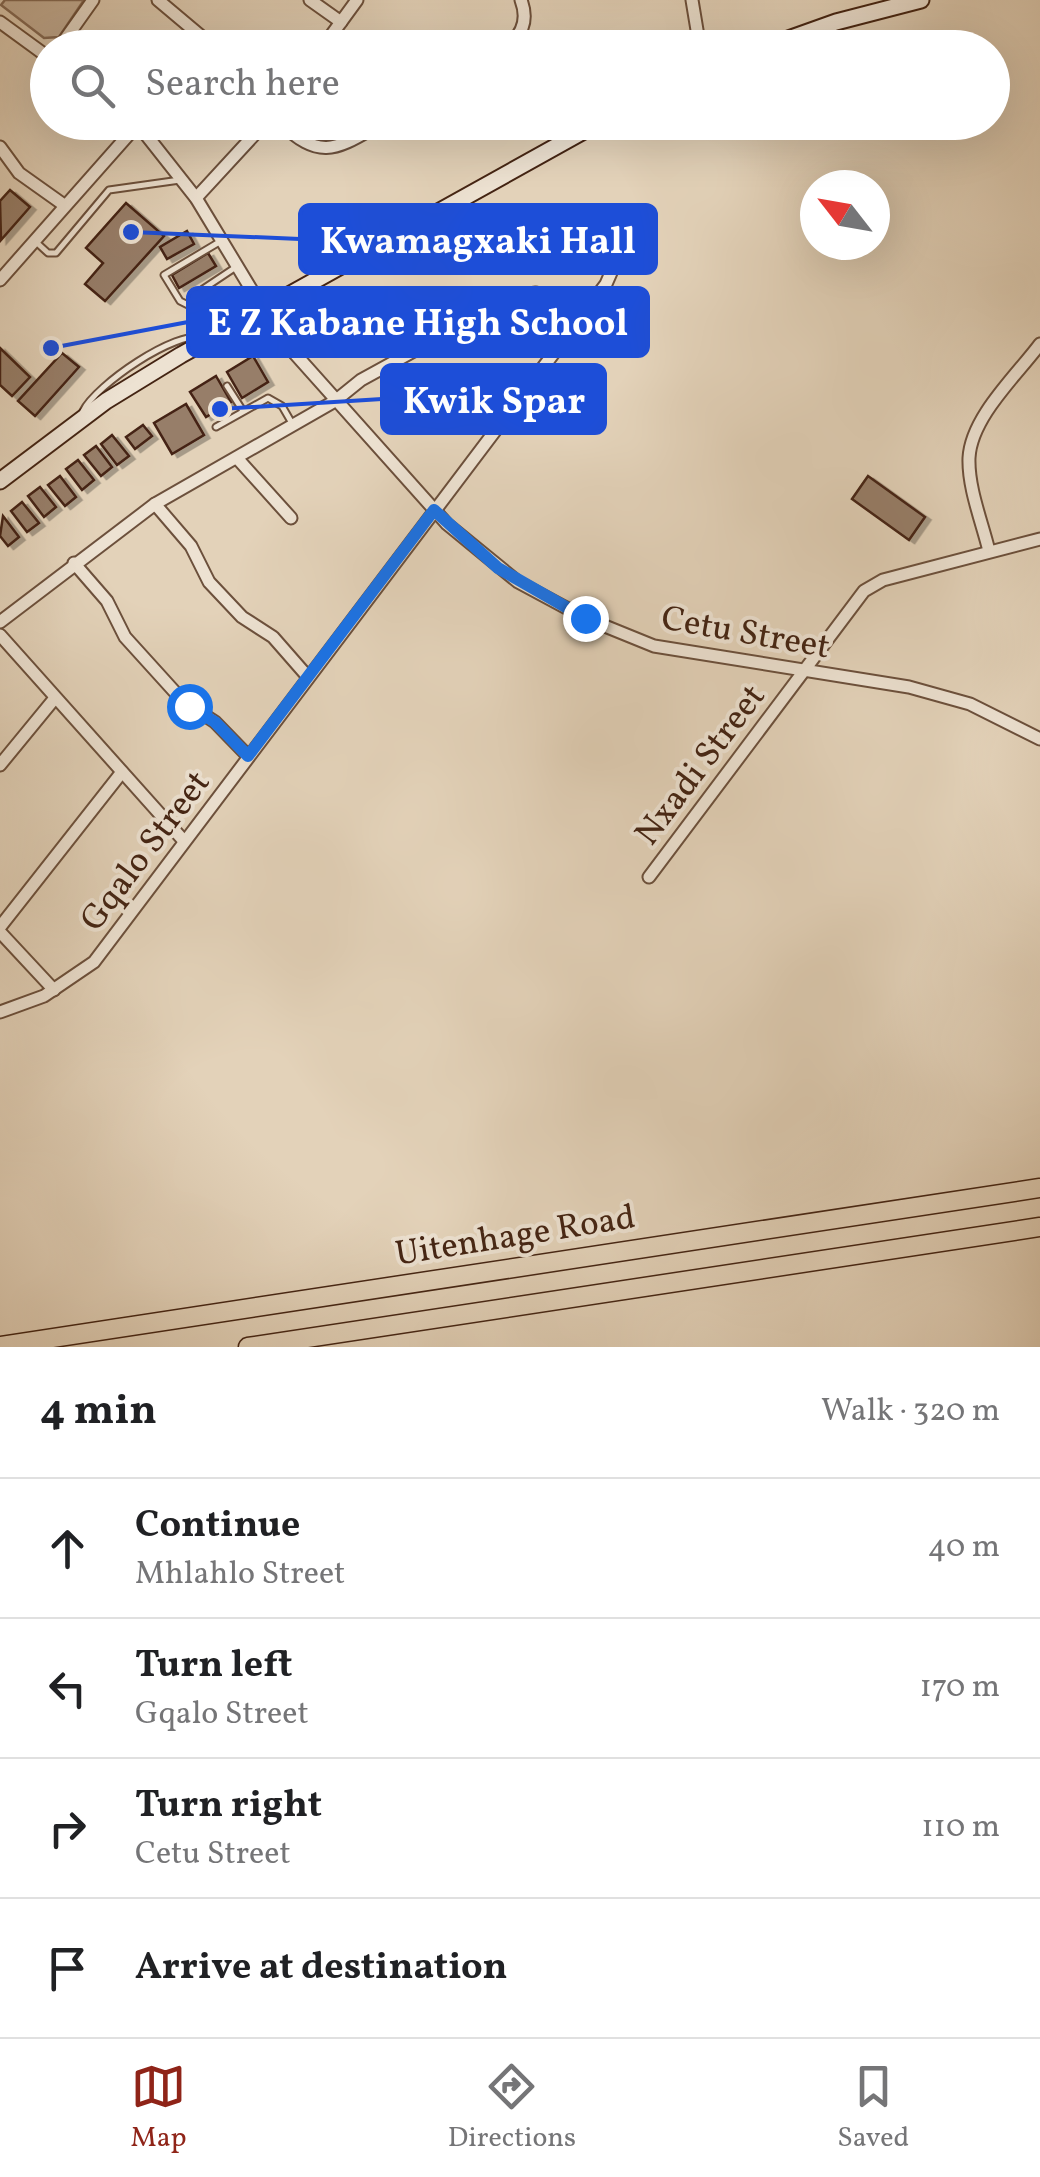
<!DOCTYPE html>
<html lang="en">
<head>
<meta charset="utf-8">
<style>
	body { margin:0; font-family:Vollkorn,serif; background:#f2f2f2; color:#202124 }
	.compass { position:absolute; left:800px; top:170px; width:90px; height:90px; border-radius:50%; background:#fff; box-shadow:0 10px 40px #0002; rotate:301deg }
	.stop { position:absolute; width:30px; height:30px; margin:-22px; border:8px solid #1a73e8; border-radius:50%; background:#fff }
	.stop.end { background:#1a73e8; border-color:#fff; box-shadow:0 2px 10px #0008 }
	.list { margin:0; padding:0; list-style:none }
	h2 { display:flex; justify-content:space-between; align-items:center; height:130px; margin:0; padding:0 40px; font-size:42px }
	h2 small { font-size:32px; font-weight:400; color:#757577 }
	.list li { display:grid; grid-template-columns:65px 1fr auto; gap:30px; align-items:center; box-sizing:border-box; height:140px; padding:0 40px; border-top:2px solid #e0e0e0 }
	.list b { display:block; font-size:38px; white-space:nowrap }
	.list p { margin:0; font-size:32px; white-space:nowrap; color:#757577 }
	.list em { font-size:32px; font-style:normal; color:#757577 }
	.icon { flex:none; width:55px; height:55px; fill:none; stroke:currentColor; stroke-width:2; stroke-linecap:round; stroke-linejoin:round }
	.map { position:relative; flex:none; width:1040px; height:1347px; overflow:hidden }
	.search { position:absolute; background:#fff; box-shadow:0 10px 40px #0002; left:30px; right:30px; top:30px; height:110px; display:flex; align-items:center; gap:25px; box-sizing:border-box; padding:0 35px; border-radius:55px; color:#757577; font-size:38px }
	.sheet { height:690px; background:#fff }
	nav { display:flex; justify-content:space-around; align-items:center; box-sizing:border-box; height:140px; border-top:2px solid #e0e0e0; background:#fff; font-size:28px; color:#757577 }
	nav a { display:grid; justify-items:center; gap:5px }
	nav .on { color:#8f2418 }
	.map>svg:first-child { display:block }
	.green { fill:#c8b49d; stroke:#866c58; stroke-width:2.5 }
	.building { fill:#977e69; stroke:#442413; stroke-width:2.5; filter:url(#shadow) }
	.lines { fill:none; stroke-linecap:round; stroke-linejoin:round }
	.lane-casing { stroke:#6c503c; stroke-width:9 }
	.street-casing { stroke:#6c503c; stroke-width:15 }
	.secondary-casing { stroke:#442413; stroke-width:19 }
	.primary-casing { stroke:#442413; stroke-width:21 }
	.lane { stroke:#ede2d2; stroke-width:5 }
	.street { stroke:#ede2d2; stroke-width:11 }
	.secondary { stroke:#ede2d2; stroke-width:15 }
	.primary { stroke:#e3d2b9; stroke-width:18 }
	.route { stroke:#1a73e8; stroke-width:12 }
	.labels { text-anchor:middle; stroke-width:8; stroke-linejoin:round; paint-order:stroke }
	.street-label { font-size:35px; fill:#442413; stroke:#ede2d2 }
	.leader { fill:none; stroke:#1d4ed8; stroke-width:4 }
	.callout-dot { fill:#1d4ed8; stroke:#ede2d2; stroke-width:4 }
	.callout { fill:#1d4ed8; stroke:#1d4ed8; stroke-width:4 }
	.callout-label { font-size:38px; text-anchor:middle; font-weight:bold; fill:#fff }
</style>
</head>
<body>
<div class="map">
<svg width="1040" height="1347" viewBox="0 0 1040 1347">
	<defs>
		<filter id="shadow"><feDropShadow dx="5.5" dy="3" stdDeviation="0" flood-color="#0004"/></filter>
	</defs>
	<rect width="100%" height="100%" fill="#e3d2b9"/>
	<filter id="stains"><feTurbulence type="fractalNoise" baseFrequency=".002" numOctaves="4"/><feColorMatrix values="0 0 0 0 .2 0 0 0 0 .09 0 0 0 0 .02 0 0 0 .5 -.17"/></filter>
	<radialGradient id="worn" r=".72"><stop offset=".6" stop-color="#630" stop-opacity="0"/><stop offset="1" stop-color="#630" stop-opacity=".3"/></radialGradient>
	<!-- green -->
	<polygon class="green" points="5,0 84,0 59,37 44,38 1,5"/>
	<!-- building -->
	<g class="building">
		<polygon points="10,190 30,207 1,240 0,201"/>
		<polygon points="126,203 164,236 105,301 85,284 103,263 86,248"/>
		<polygon points="187,231 194,244 167,259 160,247"/>
		<polygon points="208,253 216,266 179,288 172,275"/>
		<polygon points="0,348 30,377 12,396 0,385"/>
		<polygon points="62,353 79,367 35,416 18,401"/>
		<polygon points="253,356 268,382 242,398 227,372"/>
		<polygon points="216,376 231,402 206,417 190,392"/>
		<polygon points="186,404 204,435 172,454 154,423"/>
		<polygon points="143,425 152,436 135,449 126,437"/>
		<polygon points="112,435 129,456 117,465 101,444"/>
		<polygon points="96,446 112,467 101,476 84,455"/>
		<polygon points="78,460 94,480 82,490 66,469"/>
		<polygon points="60,476 76,497 65,506 48,485"/>
		<polygon points="868,476 925,517 909,540 852,499"/>
		<polygon points="40,487 56,507 44,517 28,496"/>
		<polygon points="22,502 39,523 27,532 11,511"/>
		<polygon points="3,516 19,537 8,546 0,536"/>
	</g>
	<g class="lines">
		<defs>
			<g id="lane">
				<polyline points="36,242 48,253 56,253 109,190 180,180"/>
				<polyline points="198,310 180,301 164,275 221,241"/>
				<polyline points="196,335 203,289 236,267"/>
				<polyline points="227,386 243,411"/>
				<path d="M83 411C96 385 175 330 205 337"/>
				<polyline points="216,427 268,398 282,406 293,425"/>
			</g>
			<g id="street">
				<polyline points="158,0 215,48"/>
				<polyline points="310,0 341,22"/>
				<polyline points="692,0 700,48"/>
				<polyline points="0,22 48,57"/>
				<polyline points="59,48 93,0"/>
				<polyline points="322,48 357,0"/>
				<path d="M503 48C522 37 529 21 521 0"/>
				<polyline points="136,122 196,198 280,337 447,524 518,582 585,618 654,646 909,687 970,704 1040,739"/>
				<path d="M280 122C322 164 339 147 384 122"/>
				<polyline points="0,147 19,173 64,205"/>
				<polyline points="196,198 266,122"/>
				<polyline points="0,280 138,124"/>
				<polyline points="237,458 291,518"/>
				<polyline points="155,504 191,546 209,582 242,617 273,637 308,677"/>
				<path d="M989 551C982 522 968 488 969 458 971 417 1017 375 1040 344"/>
				<polyline points="74,563 107,601 125,637 183,701 215,722 248,756"/>
				<polyline points="0,622 155,504 335,401 361,380 514,296 536,293 578,320"/>
				<polyline points="0,635 184,841"/>
				<polyline points="0,765 55,698"/>
				<polyline points="649,877 864,591 883,580 1040,539"/>
				<polyline points="0,927 122,772"/>
				<polyline points="0,932 54,990"/>
				<polyline points="0,1012 44,996 94,962 606,284 621,250"/>
			</g>
			<g id="secondary">
				<polyline points="763,48 836,22 921,0"/>
				<polyline points="0,481 106,401 181,355 600,122"/>
			</g>
			<g id="primary">
				<polyline points="0,1346 1040,1188"/>
				<polyline points="248,1347 1040,1227"/>
			</g>
		</defs>
		<!-- lane casing -->
		<use href="#lane" class="lane-casing"/>
		<!-- street casing -->
		<use href="#street" class="street-casing"/>
		<!-- secondary casing -->
		<use href="#secondary" class="secondary-casing"/>
		<!-- primary casing -->
		<use href="#primary" class="primary-casing"/>
		<!-- lane -->
		<use href="#lane" class="lane"/>
		<!-- street -->
		<use href="#street" class="street"/>
		<!-- secondary -->
		<use href="#secondary" class="secondary"/>
		<!-- primary -->
		<use href="#primary" class="primary"/>
	</g>
	<g class="lines">
		<!-- route -->
		<polyline class="route" points="189,706 215,722 248,756 434,510 498,568 585,618"/>
	</g>
	<g class="labels">
		<!-- street labels -->
		<g class="street-label">
			<text transform="translate(746 631) rotate(10)" y="12">Cetu Street</text>
			<text transform="translate(699 764) rotate(-53)" y="12">Nxadi Street</text>
			<text transform="translate(144 850) rotate(-53)" y="12">Gqalo Street</text>
			<text transform="translate(515 1234) rotate(-9)" y="12">Uitenhage Road</text>
		</g>
	</g>
	<!-- callouts -->
	<path class="leader" d="M131 232L300 239M51 348L188 322M220 409L382 399"/>
	<g class="callout-dot">
		<circle cx="131" cy="232" r="10"/>
		<circle cx="51" cy="348" r="10"/>
		<circle cx="220" cy="409" r="10"/>
	</g>
	<g class="callout">
		<rect x="300" y="205" width="356" height="68" rx="10"/>
		<rect x="188" y="288" width="460" height="68" rx="10"/>
		<rect x="382" y="365" width="223" height="68" rx="10"/>
	</g>
	<g class="callout-label">
		<text x="478" y="253">Kwamagxaki Hall</text>
		<text x="418" y="335">E Z Kabane High School</text>
		<text x="494" y="413">Kwik Spar</text>
	</g>
	<rect width="100%" height="100%" filter="url(#stains)"/>
	<rect width="100%" height="100%" fill="url(#worn)"/>
</svg>
<svg class="compass" viewBox="-18 -18 36 36"><path d="M0-13l5 13h-10z" fill="#e53935"/><path d="M0 13l5-13h-10z" fill="#757577"/></svg>
<div class="stop" style="left:189px;top:706px"></div>
<div class="stop end" style="left:585px;top:618px"></div>
<div class="search"><svg class="icon" aria-label="search" viewBox="0 0 24 24"><circle cx="10" cy="10" r="6"/><path d="M15 15l6 6"/></svg>Search here</div>
</div>
<section class="sheet">
<h2>4 min<small>Walk · 320 m</small></h2>
<ul class="list">
<li><svg class="icon" aria-label="ahead" viewBox="0 0 24 24"><path d="M12 20V5M6 11l6-6 6 6"/></svg><div><b>Continue</b><p>Mhlahlo Street</p></div><em>40 m</em></li>
<li><svg class="icon" aria-label="left" viewBox="0 0 24 24"><path d="M17 20v-9H6M10 6l-5 5 5 5"/></svg><div><b>Turn left</b><p>Gqalo Street</p></div><em>170 m</em></li>
<li><svg class="icon" aria-label="right" viewBox="0 0 24 24"><path d="M7 20v-9h11M14 6l5 5-5 5"/></svg><div><b>Turn right</b><p>Cetu Street</p></div><em>110 m</em></li>
<li><svg class="icon" aria-label="arrive" viewBox="0 0 24 24"><path d="M6 21V4h12l-3 4 3 4H6"/></svg><div><b>Arrive at destination</b></div></li>
</ul>
</section>
<nav>
<a class="on"><svg class="icon" aria-label="map" viewBox="0 0 24 24"><path d="M3 6l6-2 6 2 6-2v14l-6 2-6-2-6 2zM9 4v14M15 6v14"/></svg>Map</a>
<a><svg class="icon" aria-label="directions" viewBox="0 0 24 24"><path d="M12 3l9 9-9 9-9-9zM9 14v-3h6M13 9l2 2-2 2"/></svg>Directions</a>
<a><svg class="icon" aria-label="saved" viewBox="0 0 24 24"><path d="M7 4h10v16l-5-4-5 4z"/></svg>Saved</a>
</nav>
</body>
</html>
